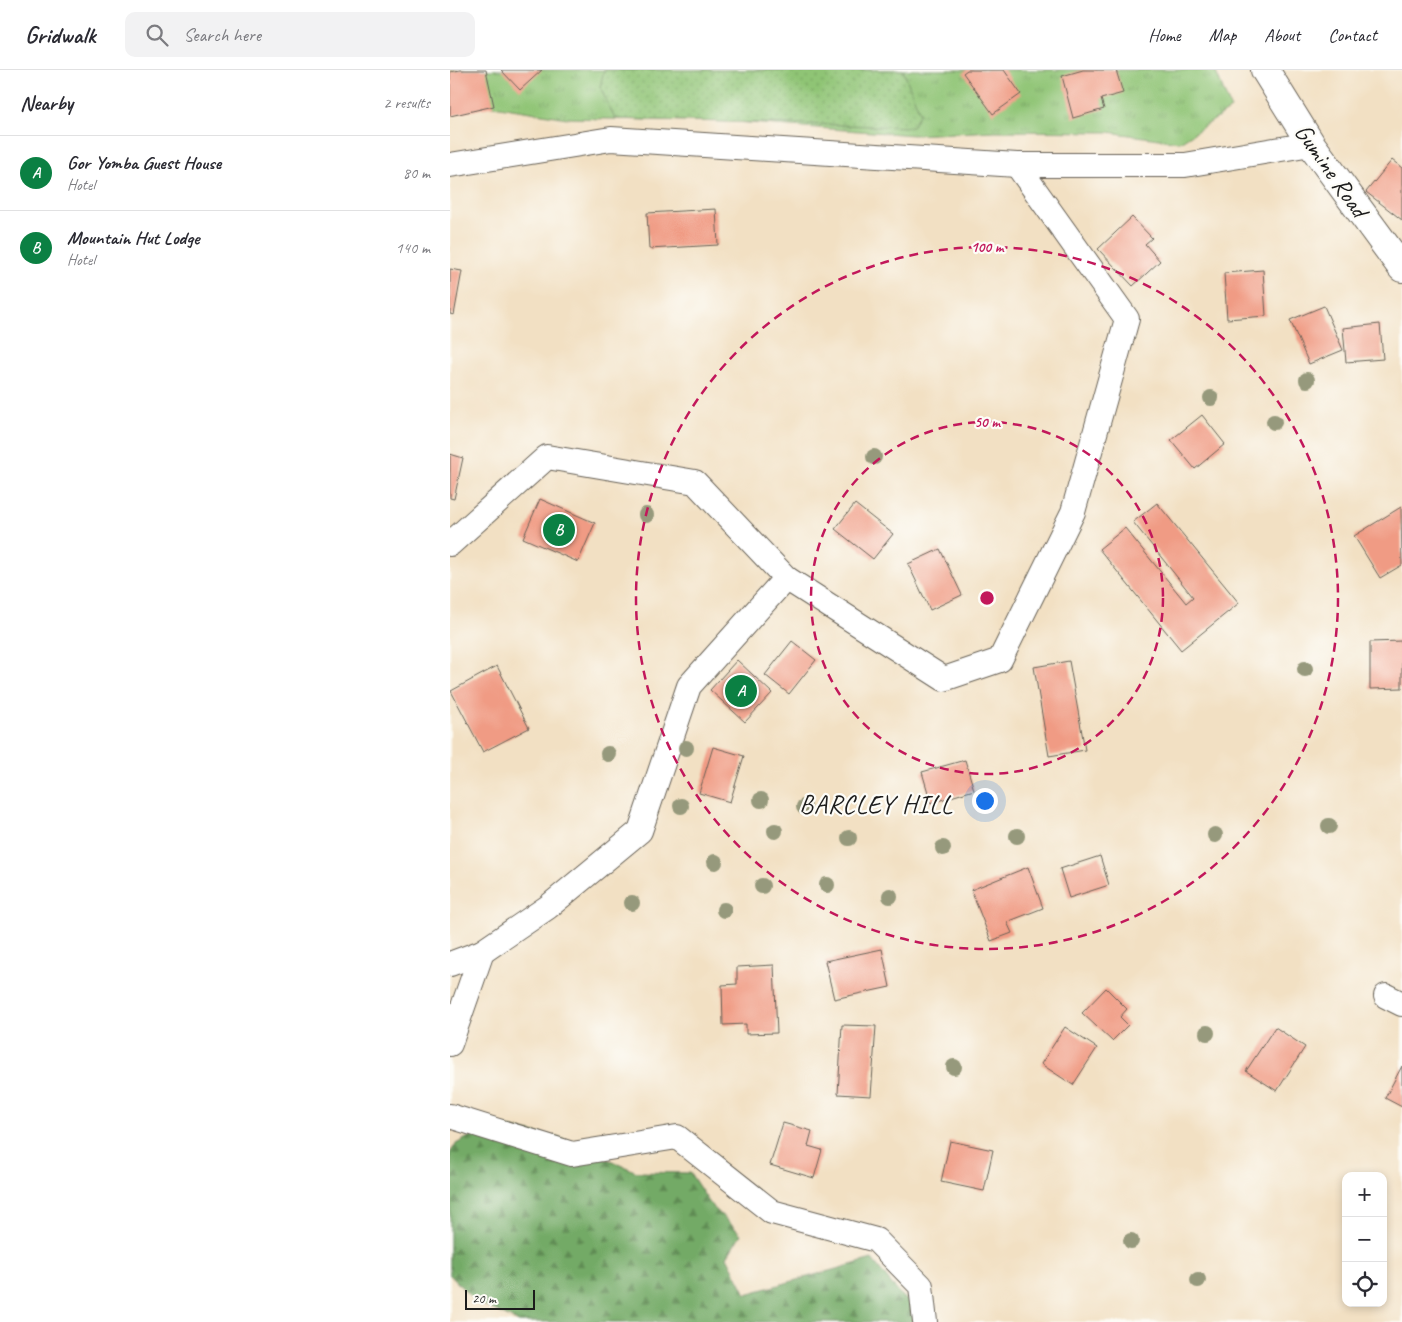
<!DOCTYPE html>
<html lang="en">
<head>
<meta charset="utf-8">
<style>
	body { margin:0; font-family:Caveat,sans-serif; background:#f2f2f3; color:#2b2b33 }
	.controls { position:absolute; right:15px; bottom:15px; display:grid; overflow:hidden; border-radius:10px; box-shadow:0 2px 8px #0003 }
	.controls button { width:45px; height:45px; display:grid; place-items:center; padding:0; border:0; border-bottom:1px solid #e1e1e2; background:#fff; color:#2b2b33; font:25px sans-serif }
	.scale { position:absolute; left:15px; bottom:12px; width:70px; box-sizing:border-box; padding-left:5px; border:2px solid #1c1c1c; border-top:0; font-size:14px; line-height:18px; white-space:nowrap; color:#1c1c1c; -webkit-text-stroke:4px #fdfcf7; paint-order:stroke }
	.you { position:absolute; left:534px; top:730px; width:18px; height:18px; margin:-12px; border:4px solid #fff; border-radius:50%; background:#1a73e8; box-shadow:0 0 0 8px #1a73e833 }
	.badge { display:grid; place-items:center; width:32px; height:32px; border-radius:50%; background:#0b8043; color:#fff; font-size:16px; font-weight:700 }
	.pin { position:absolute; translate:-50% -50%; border:2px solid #fff; box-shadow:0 1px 5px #0006 }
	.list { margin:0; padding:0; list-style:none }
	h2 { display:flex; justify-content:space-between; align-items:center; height:65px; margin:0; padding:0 20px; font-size:21px }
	h2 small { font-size:16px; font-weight:400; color:#7c7c81 }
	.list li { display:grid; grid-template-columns:32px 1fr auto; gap:15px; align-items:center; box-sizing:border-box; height:75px; padding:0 20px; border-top:1px solid #e1e1e2 }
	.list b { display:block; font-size:19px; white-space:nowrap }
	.list p { margin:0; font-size:16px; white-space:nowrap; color:#7c7c81 }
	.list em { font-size:16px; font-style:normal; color:#7c7c81 }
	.icon { flex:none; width:28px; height:28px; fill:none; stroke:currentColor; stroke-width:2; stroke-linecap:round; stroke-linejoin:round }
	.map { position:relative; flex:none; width:952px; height:1252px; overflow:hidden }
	header { display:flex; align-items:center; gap:30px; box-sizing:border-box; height:70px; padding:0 25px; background:#fff; border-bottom:1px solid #e1e1e2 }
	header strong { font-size:24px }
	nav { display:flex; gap:28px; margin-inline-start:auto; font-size:18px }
	.search { width:350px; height:45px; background:#f2f2f3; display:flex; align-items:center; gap:12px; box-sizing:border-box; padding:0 18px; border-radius:10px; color:#7c7c81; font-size:19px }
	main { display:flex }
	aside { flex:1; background:#fff }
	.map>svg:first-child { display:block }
	.grass { fill:url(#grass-tufts); stroke:#567048 }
	.forest { fill:url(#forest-firs); stroke:#486341 }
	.park { fill:url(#park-dots); stroke:#567048 }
	.building { fill:#f09b84 }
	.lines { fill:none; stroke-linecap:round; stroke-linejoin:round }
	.street-casing { stroke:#676156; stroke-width:26 }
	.secondary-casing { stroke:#676156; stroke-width:30 }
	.street { stroke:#fff; stroke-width:24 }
	.secondary { stroke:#fff; stroke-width:28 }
	.tree { fill:#96997b }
	.ring { fill:none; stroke:#c2185b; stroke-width:2.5; stroke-dasharray:9 6 }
	.labels { text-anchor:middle; stroke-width:4.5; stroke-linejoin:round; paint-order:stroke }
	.street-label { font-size:25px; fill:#1c1c1c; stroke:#fdfcf7 }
	.neighbourhood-label { font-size:26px; letter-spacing:1px; fill:#1c1c1c; stroke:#fdfcf7 }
	.centre { fill:#c2185b; stroke:#fdfcf7; stroke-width:2.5 }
	.ring-label { font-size:15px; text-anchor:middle; font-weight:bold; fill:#c2185b; stroke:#fdfcf7; stroke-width:4.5; stroke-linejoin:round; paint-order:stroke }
</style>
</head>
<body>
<header>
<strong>Gridwalk</strong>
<div class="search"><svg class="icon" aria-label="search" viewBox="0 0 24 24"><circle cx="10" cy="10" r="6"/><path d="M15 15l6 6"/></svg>Search here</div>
<nav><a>Home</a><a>Map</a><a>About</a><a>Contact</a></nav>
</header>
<main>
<aside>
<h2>Nearby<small>2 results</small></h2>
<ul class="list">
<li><span class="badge">A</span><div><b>Gor Yomba Guest House</b><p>Hotel</p></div><em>80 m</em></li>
<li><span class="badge">B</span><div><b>Mountain Hut Lodge</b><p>Hotel</p></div><em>140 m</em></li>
</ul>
</aside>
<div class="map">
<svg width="952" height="1252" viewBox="0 0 952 1252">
	<defs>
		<pattern id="grass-tufts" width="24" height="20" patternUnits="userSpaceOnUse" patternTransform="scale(1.25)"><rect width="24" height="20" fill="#8fc475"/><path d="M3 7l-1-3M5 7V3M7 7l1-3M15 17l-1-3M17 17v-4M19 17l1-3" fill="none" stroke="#7ba865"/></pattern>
		<pattern id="forest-firs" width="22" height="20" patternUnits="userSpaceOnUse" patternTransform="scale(1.25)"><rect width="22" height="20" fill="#73aa66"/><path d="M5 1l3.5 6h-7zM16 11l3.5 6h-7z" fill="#5e8a53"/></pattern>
		<pattern id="park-dots" width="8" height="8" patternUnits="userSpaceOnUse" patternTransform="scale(1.25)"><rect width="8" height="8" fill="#8fc475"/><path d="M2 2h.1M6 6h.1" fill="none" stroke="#7ba865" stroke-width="1.8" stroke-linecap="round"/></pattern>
	</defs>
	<rect width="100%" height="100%" fill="#fdfcf7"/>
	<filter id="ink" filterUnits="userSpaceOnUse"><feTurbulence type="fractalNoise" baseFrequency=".02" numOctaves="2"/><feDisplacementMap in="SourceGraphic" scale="10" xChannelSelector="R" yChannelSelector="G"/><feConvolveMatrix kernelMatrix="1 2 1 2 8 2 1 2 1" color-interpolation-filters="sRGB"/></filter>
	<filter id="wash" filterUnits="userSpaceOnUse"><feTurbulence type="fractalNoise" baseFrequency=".0096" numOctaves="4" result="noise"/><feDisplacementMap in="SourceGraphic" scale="20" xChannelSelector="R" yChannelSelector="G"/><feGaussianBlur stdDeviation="1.12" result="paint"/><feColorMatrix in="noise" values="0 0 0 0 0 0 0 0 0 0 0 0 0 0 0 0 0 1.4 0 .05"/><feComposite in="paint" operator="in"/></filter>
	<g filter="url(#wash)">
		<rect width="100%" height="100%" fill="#f2e0c3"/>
		<!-- grass -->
		<polygon class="grass" points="0,0 765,0 781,39 730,72 658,62 545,61 463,65 285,52 117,48 0,29"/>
		<!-- forest -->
		<polygon class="forest" points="42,1054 110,1068 187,1102 240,1103 261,1135 291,1164 277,1187 296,1224 422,1189 448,1222 481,1252 69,1252 25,1231 0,1205 0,1083 6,1074"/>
		<!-- park -->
		<polygon class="park" points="154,0 453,0 470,43 462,57 165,49 150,17"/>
		<g id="blocks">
			<!-- building -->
			<g class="building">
				<polygon points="10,0 36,0 44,36 0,46 0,2"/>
				<polygon points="51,0 92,0 70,20"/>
				<polygon points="517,0 554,0 571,24 543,44 513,3"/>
				<polygon points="633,0 666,0 673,23 651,29 654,39 623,48 612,6"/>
				<polygon points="942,90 952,98 952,150 916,122"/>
				<polygon points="266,139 268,175 199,179 197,143"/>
				<polygon points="682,147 702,168 695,174 710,191 683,216 648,179"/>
				<polygon points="0,199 12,201 4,245 0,244"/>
				<polygon points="813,200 816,246 777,249 774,203"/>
				<polygon points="874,236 893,280 859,294 840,250"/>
				<polygon points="930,254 933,289 896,292 893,258"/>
				<polygon points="752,345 775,374 745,399 721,370"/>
				<polygon points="0,384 13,388 4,429 0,428"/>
				<polygon points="90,429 145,453 128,492 73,468"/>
				<polygon points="707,433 789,533 731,580 649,479 675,458 736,533 743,527 683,452"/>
				<polygon points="405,434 443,464 423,489 385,459"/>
				<polygon points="951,437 952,495 930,508 904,466"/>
				<polygon points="490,479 512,525 480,540 458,494"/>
				<polygon points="342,571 366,590 339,624 315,605"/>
				<polygon points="952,571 952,618 920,619 920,572"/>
				<polygon points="287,590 322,623 295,652 260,620"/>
				<polygon points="619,591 635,680 599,686 584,597"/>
				<polygon points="47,596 79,658 33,682 1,621"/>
				<polygon points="263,677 294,686 280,732 249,723"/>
				<polygon points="515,690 524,720 481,733 472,702"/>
				<polygon points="650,786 659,815 619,828 610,799"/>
				<polygon points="578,797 593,838 557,852 562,863 541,871 521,820"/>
				<polygon points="432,879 440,917 384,929 375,891"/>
				<polygon points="324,895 327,963 296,964 296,954 273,955 272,915 287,914 287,897"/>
				<polygon points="656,918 677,939 670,947 678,955 662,971 632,943"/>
				<polygon points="392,955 426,956 421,1026 388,1024"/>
				<polygon points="615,957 647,978 623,1015 591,994"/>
				<polygon points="825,957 855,977 827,1021 796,1001"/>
				<polygon points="952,996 952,1037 935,1028"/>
				<polygon points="333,1053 362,1061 358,1076 372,1080 364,1108 320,1095"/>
				<polygon points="500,1071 543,1080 534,1121 491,1112"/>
			</g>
		</g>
	</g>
	<g filter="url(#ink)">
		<use href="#blocks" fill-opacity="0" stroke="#676156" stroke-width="1"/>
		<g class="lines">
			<defs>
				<g id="street">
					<polyline points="0,95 161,69 567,95 735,95 861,74"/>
					<polyline points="0,474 97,387 245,412 336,508 494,609 550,590 623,442 677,249 567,95"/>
					<polyline points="0,894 32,882 98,837 190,761 239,616 336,508"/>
					<polyline points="936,926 952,934"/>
					<polyline points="0,974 32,882"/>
					<polyline points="0,1046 122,1084 227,1067 322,1142 426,1170 471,1216 475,1252"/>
				</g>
				<polyline id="secondary" points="815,0 861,74 952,198"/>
			</defs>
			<!-- street casing -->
			<use href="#street" class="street-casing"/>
			<!-- secondary casing -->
			<use href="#secondary" class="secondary-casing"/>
			<!-- street -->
			<use href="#street" class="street"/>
			<!-- secondary -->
			<use href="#secondary" class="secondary"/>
		</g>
		<!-- trees -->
		<g class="tree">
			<circle cx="857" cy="310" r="8"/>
			<circle cx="761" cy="328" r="8"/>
			<circle cx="824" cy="352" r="8"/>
			<circle cx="424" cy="387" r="8"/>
			<circle cx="196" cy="445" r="8"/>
			<circle cx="855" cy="599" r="8"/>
			<circle cx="236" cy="678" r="8"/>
			<circle cx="158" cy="684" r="8"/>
			<circle cx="311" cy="730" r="8"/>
			<circle cx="231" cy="736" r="8"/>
			<circle cx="354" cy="737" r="8"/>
			<circle cx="879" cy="756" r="8"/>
			<circle cx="325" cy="761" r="8"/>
			<circle cx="765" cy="765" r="8"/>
			<circle cx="567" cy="766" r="8"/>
			<circle cx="399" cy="768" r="8"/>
			<circle cx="493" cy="778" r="8"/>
			<circle cx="265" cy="792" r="8"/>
			<circle cx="377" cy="815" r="8"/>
			<circle cx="312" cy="816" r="8"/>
			<circle cx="440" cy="826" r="8"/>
			<circle cx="182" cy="833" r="8"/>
			<circle cx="274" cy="840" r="8"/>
			<circle cx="757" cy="963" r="8"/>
			<circle cx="504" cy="997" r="8"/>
			<circle cx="681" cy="1171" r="8"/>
			<circle cx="748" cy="1210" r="8"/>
		</g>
	</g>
	<!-- distance rings -->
	<g class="ring">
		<circle cx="537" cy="528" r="176"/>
		<circle cx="537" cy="528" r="351"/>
	</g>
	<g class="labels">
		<!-- street labels -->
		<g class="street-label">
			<text transform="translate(882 100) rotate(55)" y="9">Gumine Road</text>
		</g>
		<!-- neighbourhood labels -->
		<g class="neighbourhood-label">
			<text x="426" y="743">BARCLEY HILL</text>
		</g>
	</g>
	<circle cx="537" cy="528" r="8" class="centre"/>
	<g class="ring-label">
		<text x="537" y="182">100 m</text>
		<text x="537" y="357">50 m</text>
	</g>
</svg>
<div class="controls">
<button>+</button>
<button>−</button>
<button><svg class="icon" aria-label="locate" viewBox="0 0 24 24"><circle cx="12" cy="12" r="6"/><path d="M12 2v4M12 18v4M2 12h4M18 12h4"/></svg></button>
</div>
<div class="scale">20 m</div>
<div class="you"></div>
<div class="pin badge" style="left:291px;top:621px">A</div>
<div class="pin badge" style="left:109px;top:460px">B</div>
</div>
</main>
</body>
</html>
